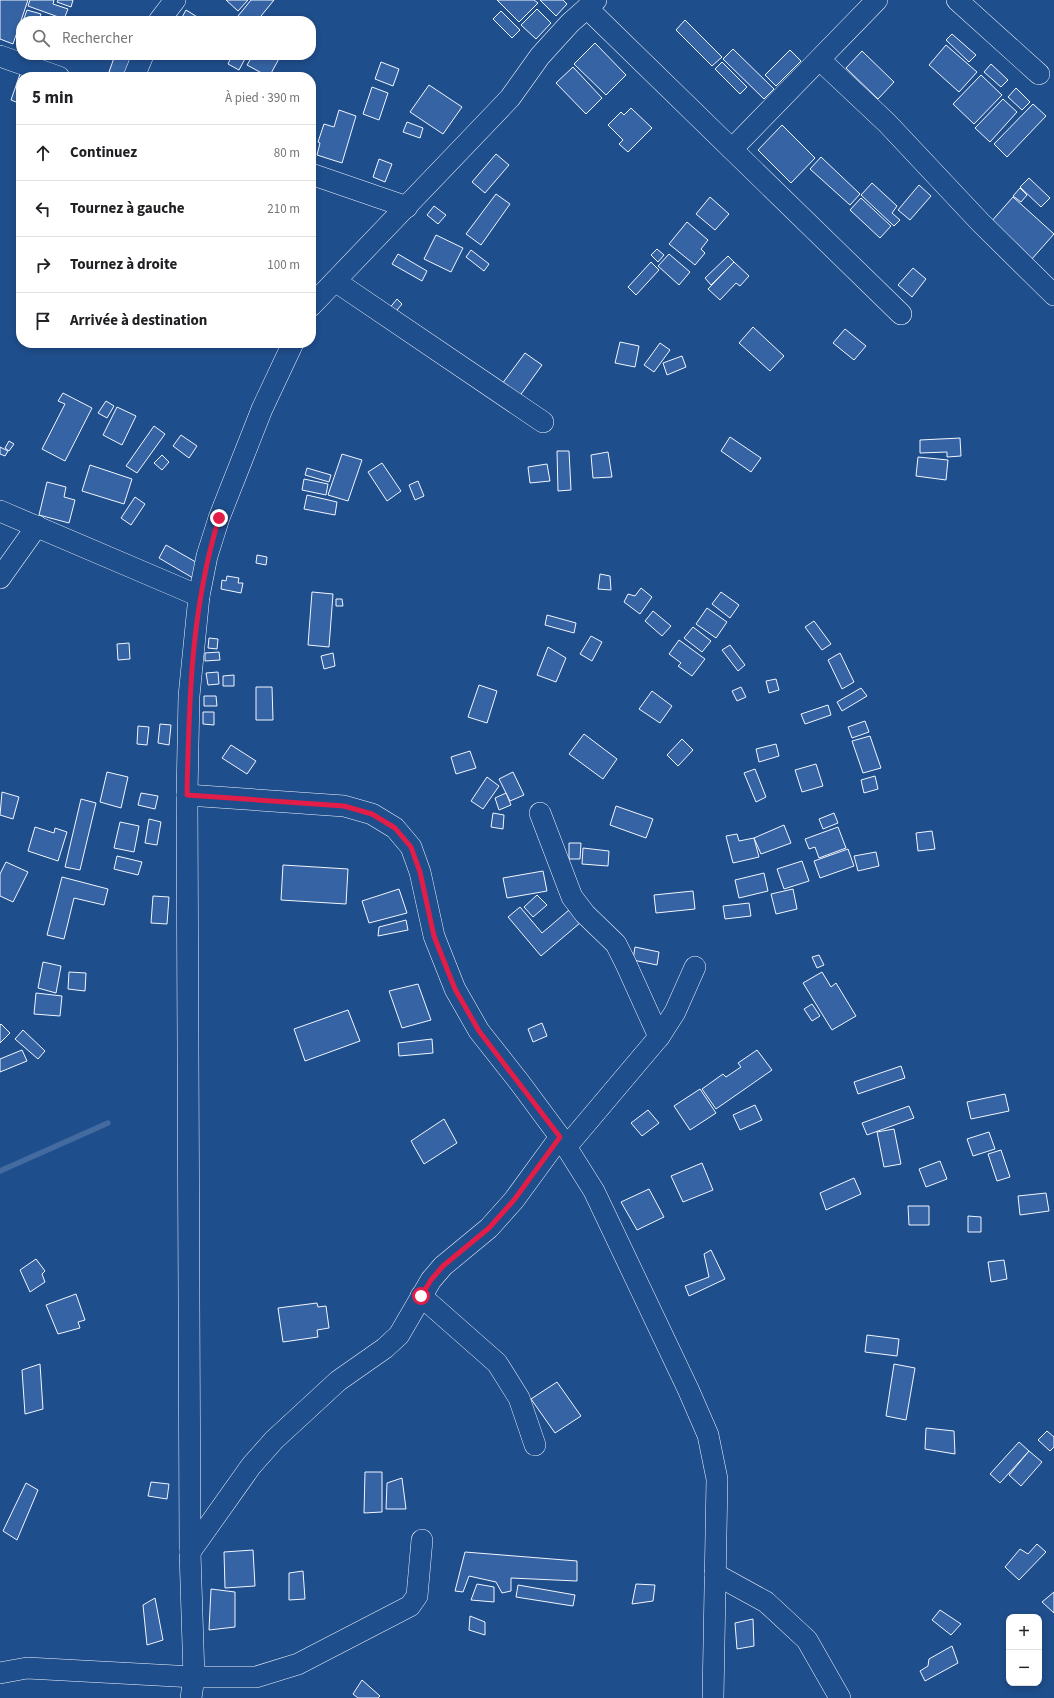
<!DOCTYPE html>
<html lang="fr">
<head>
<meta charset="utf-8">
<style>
	body { margin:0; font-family:"Source Sans 3",sans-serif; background:#f2f2f2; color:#202124 }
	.controls { position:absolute; right:12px; bottom:12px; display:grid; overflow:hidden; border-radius:8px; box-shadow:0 2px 6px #0003 }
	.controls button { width:36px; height:36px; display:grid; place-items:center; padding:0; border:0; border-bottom:1px solid #e0e0e0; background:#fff; color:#202124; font:20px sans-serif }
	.stop { position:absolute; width:12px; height:12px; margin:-9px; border:3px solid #e11d48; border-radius:50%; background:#fff }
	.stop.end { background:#e11d48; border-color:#fff; box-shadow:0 1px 4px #0008 }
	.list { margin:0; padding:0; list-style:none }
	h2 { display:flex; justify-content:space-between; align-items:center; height:52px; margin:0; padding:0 16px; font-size:17px }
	h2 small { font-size:13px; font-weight:400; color:#757577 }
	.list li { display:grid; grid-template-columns:26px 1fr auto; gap:12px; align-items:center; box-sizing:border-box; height:56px; padding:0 16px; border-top:1px solid #e0e0e0 }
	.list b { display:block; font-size:15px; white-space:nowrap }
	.list em { font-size:13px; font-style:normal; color:#757577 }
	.icon { flex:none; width:22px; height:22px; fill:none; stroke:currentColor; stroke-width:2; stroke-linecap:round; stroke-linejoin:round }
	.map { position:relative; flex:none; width:1054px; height:1698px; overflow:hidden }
	.search { position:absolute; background:#fff; box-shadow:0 2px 6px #0003; left:16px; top:16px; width:300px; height:44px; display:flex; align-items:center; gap:10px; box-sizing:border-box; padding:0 14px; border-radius:16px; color:#757577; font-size:15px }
	.panel { position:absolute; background:#fff; box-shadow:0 2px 6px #0003; left:16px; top:72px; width:300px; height:276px; border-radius:16px }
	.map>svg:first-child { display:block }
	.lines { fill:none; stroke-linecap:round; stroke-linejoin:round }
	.stream { stroke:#446ba0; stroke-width:5.5 }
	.building { fill:#3563a3; stroke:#f2f6ff }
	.minor-casing { stroke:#f2f6ff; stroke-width:22 }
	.minor { stroke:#1f4e8c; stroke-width:21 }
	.route { stroke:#e11d48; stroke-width:5 }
</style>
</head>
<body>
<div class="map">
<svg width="1054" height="1698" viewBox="0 0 1054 1698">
	<rect width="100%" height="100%" fill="#1f4e8c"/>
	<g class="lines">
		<!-- stream -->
		<polyline class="stream" points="0,1171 108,1123"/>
	</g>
	<!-- building -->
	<g class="building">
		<polygon points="0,0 28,0 13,44 0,39"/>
		<polygon points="30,0 54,0 53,4 68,9 64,19 28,6"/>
		<polygon points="58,0 73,0 71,7 57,2"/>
		<polygon points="226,0 248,0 238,11"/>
		<polygon points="251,0 274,0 257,21 245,21 238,16"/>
		<polygon points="497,0 534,0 538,3 519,22"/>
		<polygon points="540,0 563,0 567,4 556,16"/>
		<polygon points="537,9 551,23 536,39 521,25"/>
		<polygon points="27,10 41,14 39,21 23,21"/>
		<polygon points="186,10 204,21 180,21"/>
		<polygon points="501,11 520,30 512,38 493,19"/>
		<polygon points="685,20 722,57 712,66 676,30"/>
		<polygon points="952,34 976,55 969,62 946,40"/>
		<polygon points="595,43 626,75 606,95 574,64"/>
		<polygon points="946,45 977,72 959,92 929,65"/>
		<polygon points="733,49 774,89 764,99 723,59"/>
		<polygon points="790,50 801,61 776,86 765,75"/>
		<polygon points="862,51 894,82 878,99 846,68"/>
		<polygon points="115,55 134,55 126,77 109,72"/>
		<polygon points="232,55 247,55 239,70 228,64"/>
		<polygon points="253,55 281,55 269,77 247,65"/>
		<polygon points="381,62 399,69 393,86 375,79"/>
		<polygon points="722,62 747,87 740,94 715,69"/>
		<polygon points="991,64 1008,80 1001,87 984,72"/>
		<polygon points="573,67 602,98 586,114 556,83"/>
		<polygon points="20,74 28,77 21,77 21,104 11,100"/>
		<polygon points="981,75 1002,95 974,124 953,104"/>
		<polygon points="429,85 462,107 443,134 410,112"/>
		<polygon points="372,87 388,93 379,120 363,114"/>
		<polygon points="1016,88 1030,102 1022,110 1008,97"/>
		<polygon points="1003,99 1017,112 990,142 975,128"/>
		<polygon points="1033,104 1046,116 1007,157 994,144"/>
		<polygon points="631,108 652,128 628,152 619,144 623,140 608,125 621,112 624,115"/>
		<polygon points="339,110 356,116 342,163 317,155 320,143 318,142 324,124 334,127"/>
		<polygon points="407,122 423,128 420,138 403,132"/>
		<polygon points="782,125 815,158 791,183 758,150"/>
		<polygon points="496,154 509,165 485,193 472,182"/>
		<polygon points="821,157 860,194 850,205 810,169"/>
		<polygon points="379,159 392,164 385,182 373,177"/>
		<polygon points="1029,178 1050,198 1041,207 1020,187"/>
		<polygon points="872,183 897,206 892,213 900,220 894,226 861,195"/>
		<polygon points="919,185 931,196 910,220 898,210"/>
		<polygon points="1020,188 1027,195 1021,202 1013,196"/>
		<polygon points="496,194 510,204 481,245 466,234"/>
		<polygon points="710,197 729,214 715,230 696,214"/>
		<polygon points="1013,197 1054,234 1031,260 990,223"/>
		<polygon points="861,198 891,226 880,238 850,210"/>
		<polygon points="434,206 446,215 438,224 427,215"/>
		<polygon points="687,222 708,240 701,249 705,253 695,265 669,244"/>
		<polygon points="436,235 463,248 451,272 424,259"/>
		<polygon points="657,249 664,255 658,262 651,255"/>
		<polygon points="471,250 489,264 484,271 466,257"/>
		<polygon points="398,254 427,271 422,281 392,264"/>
		<polygon points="669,254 690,272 679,285 658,266"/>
		<polygon points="728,256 734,262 711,285 705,278"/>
		<polygon points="651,262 659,270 636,295 628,287"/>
		<polygon points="734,262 749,276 740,286 736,283 720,300 708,289"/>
		<polygon points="913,268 926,279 912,297 898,285"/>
		<polygon points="397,299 402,304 393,315 388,310"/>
		<polygon points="753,327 784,356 770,371 739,343"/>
		<polygon points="845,329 866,346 854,360 833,343"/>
		<polygon points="620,342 639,346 635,367 615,363"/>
		<polygon points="660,343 670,350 654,372 644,365"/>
		<polygon points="525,353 542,365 519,397 502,384"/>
		<polygon points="682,356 686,367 667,375 663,363"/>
		<polygon points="63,393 92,408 65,461 42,449 65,404 58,401"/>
		<polygon points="106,401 114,406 107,418 98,413"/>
		<polygon points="117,407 136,416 122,445 103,435"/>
		<polygon points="154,426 165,434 137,473 126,466"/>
		<polygon points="181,435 197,446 189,458 173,446"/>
		<polygon points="730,437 761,458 751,472 721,451"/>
		<polygon points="960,438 961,456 947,457 947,452 920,453 920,440"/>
		<polygon points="9,441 14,444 9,451 5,448"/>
		<polygon points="0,447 8,451 5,456 0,454"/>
		<polygon points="557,451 569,451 571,490 558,491"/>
		<polygon points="608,452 612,477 593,478 591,455"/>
		<polygon points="342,454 362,460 348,501 328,495"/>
		<polygon points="162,455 169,462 162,470 154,463"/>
		<polygon points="918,457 948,460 946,480 916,476"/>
		<polygon points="382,463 401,491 387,501 368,472"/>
		<polygon points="547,464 550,481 530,483 528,467"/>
		<polygon points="90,465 132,479 124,504 82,491"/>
		<polygon points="307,468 331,475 329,482 305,475"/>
		<polygon points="304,479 328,484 326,495 302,490"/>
		<polygon points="418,481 424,496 415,500 409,485"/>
		<polygon points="47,482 66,487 64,497 75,500 69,523 39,515"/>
		<polygon points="307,495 337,502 335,515 304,509"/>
		<polygon points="135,497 145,504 131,525 121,518"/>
		<polygon points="166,545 201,565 193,578 159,558"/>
		<polygon points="257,555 267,557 266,565 256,563"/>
		<polygon points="600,574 610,576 611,590 598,589"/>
		<polygon points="227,576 239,578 238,583 243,583 241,593 221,589 222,580 226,581"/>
		<polygon points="641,588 652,597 640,614 624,602 628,594 635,596"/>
		<polygon points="312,592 333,594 329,647 308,645"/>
		<polygon points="721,592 739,605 730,618 712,604"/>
		<polygon points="336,599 342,599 343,606 336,606"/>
		<polygon points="707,608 727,622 716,638 696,624"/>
		<polygon points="653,611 671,626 662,636 645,621"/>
		<polygon points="547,615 576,623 574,633 545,625"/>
		<polygon points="814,621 831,644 822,650 805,627"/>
		<polygon points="693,627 711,641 702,652 684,638"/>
		<polygon points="591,636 602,642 592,661 580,654"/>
		<polygon points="209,638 218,639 217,649 208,648"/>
		<polygon points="679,640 705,659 692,676 678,666 681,663 669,654"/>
		<polygon points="129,643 130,659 118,660 117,644"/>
		<polygon points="730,645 745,665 738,671 722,650"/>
		<polygon points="548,647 566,658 556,682 537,675"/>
		<polygon points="219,652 220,660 205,661 205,653"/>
		<polygon points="333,653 335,666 324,669 321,656"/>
		<polygon points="840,653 854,682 842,689 828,660"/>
		<polygon points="218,672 219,684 208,685 206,673"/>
		<polygon points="234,675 234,686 223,686 223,676"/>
		<polygon points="776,679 779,690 769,693 766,681"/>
		<polygon points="479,685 497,691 487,723 468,717"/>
		<polygon points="256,687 272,687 273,720 256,720"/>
		<polygon points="741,687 746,697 737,701 732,691"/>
		<polygon points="861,688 867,696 842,711 837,702"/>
		<polygon points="652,691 672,706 660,723 639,709"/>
		<polygon points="204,696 216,696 217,706 204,706"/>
		<polygon points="828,705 831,715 805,724 801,714"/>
		<polygon points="203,712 214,712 214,725 203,724"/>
		<polygon points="865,721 869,732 852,738 848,727"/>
		<polygon points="160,724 171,725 169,745 158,743"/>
		<polygon points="138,726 149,727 147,745 137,744"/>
		<polygon points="584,734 617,759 603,779 569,754"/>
		<polygon points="870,736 881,768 863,773 852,741"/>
		<polygon points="682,739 693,750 678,766 667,755"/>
		<polygon points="776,744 779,756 759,762 756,749"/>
		<polygon points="231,745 256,761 247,774 222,758"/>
		<polygon points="470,751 476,768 456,774 451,757"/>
		<polygon points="816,764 823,786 802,792 795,770"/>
		<polygon points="755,769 766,797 756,802 744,773"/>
		<polygon points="107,772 128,777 121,808 100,802"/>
		<polygon points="513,772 524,795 510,801 499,779"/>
		<polygon points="875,776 878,789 864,793 861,780"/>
		<polygon points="487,777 499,786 483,809 471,801"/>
		<polygon points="2,792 19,797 13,819 0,815"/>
		<polygon points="141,793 158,796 155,809 138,805"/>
		<polygon points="506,793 511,805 499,810 495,798"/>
		<polygon points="81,799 96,803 80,870 65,867"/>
		<polygon points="616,806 653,819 646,838 610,825"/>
		<polygon points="493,813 504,815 503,829 491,827"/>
		<polygon points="834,813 838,823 823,829 819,819"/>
		<polygon points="149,819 161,822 157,845 145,843"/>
		<polygon points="120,822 139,826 134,852 114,848"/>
		<polygon points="784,825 791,843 761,854 754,838"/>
		<polygon points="35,827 54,833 55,828 67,832 58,861 28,851"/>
		<polygon points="838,827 846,848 819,858 815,847 809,849 805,839"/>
		<polygon points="932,831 935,849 918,851 916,833"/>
		<polygon points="737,834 739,841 754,838 759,857 733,863 726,836"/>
		<polygon points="569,843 581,843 580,859 569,859"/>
		<polygon points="583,848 609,851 608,866 582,864"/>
		<polygon points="848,849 854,866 820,878 814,861"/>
		<polygon points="876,852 879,866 858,871 854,856"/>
		<polygon points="117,856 142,862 138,875 114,869"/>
		<polygon points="802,861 809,881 784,889 777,869"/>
		<polygon points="6,862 28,872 13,902 0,896 0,874"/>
		<polygon points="283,865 348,869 346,904 281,900"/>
		<polygon points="543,871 547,891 507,898 503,878"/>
		<polygon points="764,873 768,891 739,898 735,880"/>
		<polygon points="62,877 108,889 104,905 74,898 64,939 47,935"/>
		<polygon points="399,889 407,913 369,923 362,901"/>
		<polygon points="793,889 797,909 776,914 771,894"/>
		<polygon points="693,891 695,909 656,913 654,895"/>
		<polygon points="537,895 547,905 533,917 524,907"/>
		<polygon points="153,896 169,897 167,924 151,923"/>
		<polygon points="749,903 751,916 725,919 723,906"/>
		<polygon points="520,907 542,933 569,910 580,923 541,956 508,917"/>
		<polygon points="406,920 408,930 378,936 379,927"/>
		<polygon points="635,947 659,952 657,965 633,960"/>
		<polygon points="819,955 824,965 817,968 812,957"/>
		<polygon points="43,962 61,966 56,993 38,988"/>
		<polygon points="69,972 86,973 85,991 68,989"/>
		<polygon points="822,972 831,987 836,983 856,1016 832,1030 803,983"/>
		<polygon points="418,984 431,1020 402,1028 389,991"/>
		<polygon points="36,993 62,996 60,1016 34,1014"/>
		<polygon points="812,1004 820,1016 812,1021 804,1009"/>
		<polygon points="348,1010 360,1041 305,1061 294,1029"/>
		<polygon points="542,1023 547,1036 533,1042 528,1029"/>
		<polygon points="1,1024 10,1033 0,1043 0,1025"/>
		<polygon points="23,1030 45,1051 38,1059 15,1039"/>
		<polygon points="432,1039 433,1053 399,1056 398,1043"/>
		<polygon points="22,1050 27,1061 0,1072 0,1059"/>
		<polygon points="757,1050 772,1070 716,1109 702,1089 723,1074 726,1077 741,1067 738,1063"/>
		<polygon points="901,1066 905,1078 858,1094 854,1082"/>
		<polygon points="700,1089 716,1113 690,1130 674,1106"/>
		<polygon points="1005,1094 1009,1111 971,1119 967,1102"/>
		<polygon points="755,1105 762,1120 740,1130 733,1115"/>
		<polygon points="909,1106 914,1118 867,1135 862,1123"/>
		<polygon points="648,1110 659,1123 642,1136 631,1123"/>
		<polygon points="444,1119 457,1143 424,1164 411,1141"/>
		<polygon points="894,1129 901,1164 884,1167 877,1132"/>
		<polygon points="989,1132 995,1149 973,1156 967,1139"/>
		<polygon points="1001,1150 1010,1177 997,1181 988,1154"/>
		<polygon points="940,1161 947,1179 926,1187 919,1169"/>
		<polygon points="702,1163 713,1190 683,1202 671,1176"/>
		<polygon points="854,1178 861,1194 826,1210 820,1193"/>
		<polygon points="649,1189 664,1217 637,1230 621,1202"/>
		<polygon points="1046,1193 1049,1211 1020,1215 1018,1196"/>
		<polygon points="908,1206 929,1206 929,1225 909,1225"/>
		<polygon points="968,1216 981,1217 981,1232 968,1232"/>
		<polygon points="711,1250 725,1279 689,1296 685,1286 709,1277 704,1254"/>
		<polygon points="36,1259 45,1271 42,1274 45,1282 30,1292 20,1270"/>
		<polygon points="1004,1260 1007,1279 991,1282 988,1262"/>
		<polygon points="76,1294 85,1320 78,1322 80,1328 58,1334 46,1305"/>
		<polygon points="317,1303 318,1307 326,1306 329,1328 317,1330 318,1337 283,1342 278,1308"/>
		<polygon points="867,1335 899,1339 897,1356 865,1352"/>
		<polygon points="40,1364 43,1409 25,1414 22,1370"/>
		<polygon points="894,1364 915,1368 906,1420 886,1416"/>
		<polygon points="557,1382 581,1416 555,1433 531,1399"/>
		<polygon points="926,1428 954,1431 955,1454 925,1449"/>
		<polygon points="1047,1431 1054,1437 1054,1447 1050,1451 1038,1440"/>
		<polygon points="1019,1442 1029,1451 1000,1483 990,1474"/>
		<polygon points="1029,1451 1042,1462 1021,1486 1009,1475"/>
		<polygon points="365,1472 382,1472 382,1512 364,1513"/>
		<polygon points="402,1478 406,1509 386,1509 387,1483"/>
		<polygon points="151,1482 169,1484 167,1499 148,1496"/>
		<polygon points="26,1483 38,1490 17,1540 3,1531"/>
		<polygon points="1037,1544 1046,1552 1019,1580 1005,1567 1020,1549 1028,1554"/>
		<polygon points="253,1550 255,1586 225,1588 224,1552"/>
		<polygon points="465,1552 577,1561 577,1581 511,1578 511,1591 502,1593 496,1582 469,1576 463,1592 455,1591"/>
		<polygon points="303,1571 305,1599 289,1600 289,1573"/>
		<polygon points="477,1584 494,1587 494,1602 471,1600"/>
		<polygon points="636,1584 655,1585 653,1601 632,1604"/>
		<polygon points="518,1585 575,1595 573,1606 516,1597"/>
		<polygon points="211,1589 235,1592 235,1627 209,1630"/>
		<polygon points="1054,1592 1054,1613 1042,1602"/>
		<polygon points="155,1598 163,1640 147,1645 143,1605"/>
		<polygon points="940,1610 961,1624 951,1635 932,1620"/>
		<polygon points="470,1616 485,1622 485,1635 469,1630"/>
		<polygon points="753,1619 754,1646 737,1649 735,1623"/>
		<polygon points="952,1646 958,1663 925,1681 920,1671 928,1666 929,1659"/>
		<polygon points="362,1680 380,1696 378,1698 358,1698 353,1694"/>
	</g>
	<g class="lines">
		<defs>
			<g id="minor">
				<polyline points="957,0 1039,74"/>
				<polyline points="587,8 901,314"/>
				<polyline points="159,21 175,0"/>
				<polyline points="0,56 59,77"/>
				<polyline points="820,60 887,123 980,222 1054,295"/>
				<polyline points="134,77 143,55"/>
				<polyline points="732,149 877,0"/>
				<polyline points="311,174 407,207"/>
				<polyline points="335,281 543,422"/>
				<polyline points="311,306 510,98 540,56 570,23 596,0"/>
				<polyline points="0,511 199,596"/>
				<polyline points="0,578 37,526"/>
				<polyline points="187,795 344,806 372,814 395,828 411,847 420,872 434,936 455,989 479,1031 520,1083 560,1137 594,1191 688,1389 708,1435 717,1479 713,1698"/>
				<polyline points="540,813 572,897 585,914 616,944 626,964 659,1037"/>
				<polyline points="567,1146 659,1037 675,1012 695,967"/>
				<polyline points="421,1296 497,1363 519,1398 535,1445"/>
				<polyline points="190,1552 251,1466 274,1440 338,1381 385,1348 399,1335 431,1280 443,1266 489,1228 514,1200 560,1137"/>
				<polyline points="715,1574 766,1602 807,1640 840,1698"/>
				<polyline points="0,1673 27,1668 194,1677 256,1677 298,1664 410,1606 417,1596 422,1540"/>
				<polyline points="191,1698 194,1677 190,1552 187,795 189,696 199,596 207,556 219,518 262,409 293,343"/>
			</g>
		</defs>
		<!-- minor casing -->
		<use href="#minor" class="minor-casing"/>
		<!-- minor -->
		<use href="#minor" class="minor"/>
	</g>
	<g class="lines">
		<!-- route -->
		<path class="route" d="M219 518C191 609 189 700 187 795L344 806 372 814 395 828 411 847 420 872 434 936 455 989 479 1031 560 1137 514 1200 489 1228 443 1266 431 1280 421 1296"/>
	</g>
</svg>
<div class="controls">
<button>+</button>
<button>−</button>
</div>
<div class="stop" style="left:421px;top:1296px"></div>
<div class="stop end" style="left:219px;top:518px"></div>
<div class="search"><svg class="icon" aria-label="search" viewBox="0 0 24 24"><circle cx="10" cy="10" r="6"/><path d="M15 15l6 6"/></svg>Rechercher</div>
<section class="panel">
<h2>5 min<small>À pied · 390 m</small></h2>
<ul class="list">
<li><svg class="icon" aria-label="ahead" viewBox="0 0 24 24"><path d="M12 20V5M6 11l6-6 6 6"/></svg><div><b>Continuez</b></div><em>80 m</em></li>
<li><svg class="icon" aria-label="left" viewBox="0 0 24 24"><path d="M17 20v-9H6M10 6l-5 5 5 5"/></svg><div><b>Tournez à gauche</b></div><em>210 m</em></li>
<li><svg class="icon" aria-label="right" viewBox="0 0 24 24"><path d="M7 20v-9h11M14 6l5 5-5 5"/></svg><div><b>Tournez à droite</b></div><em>100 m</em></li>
<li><svg class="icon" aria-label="arrive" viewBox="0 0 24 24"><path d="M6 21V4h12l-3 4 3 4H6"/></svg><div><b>Arrivée à destination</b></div></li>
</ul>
</section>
</div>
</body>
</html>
